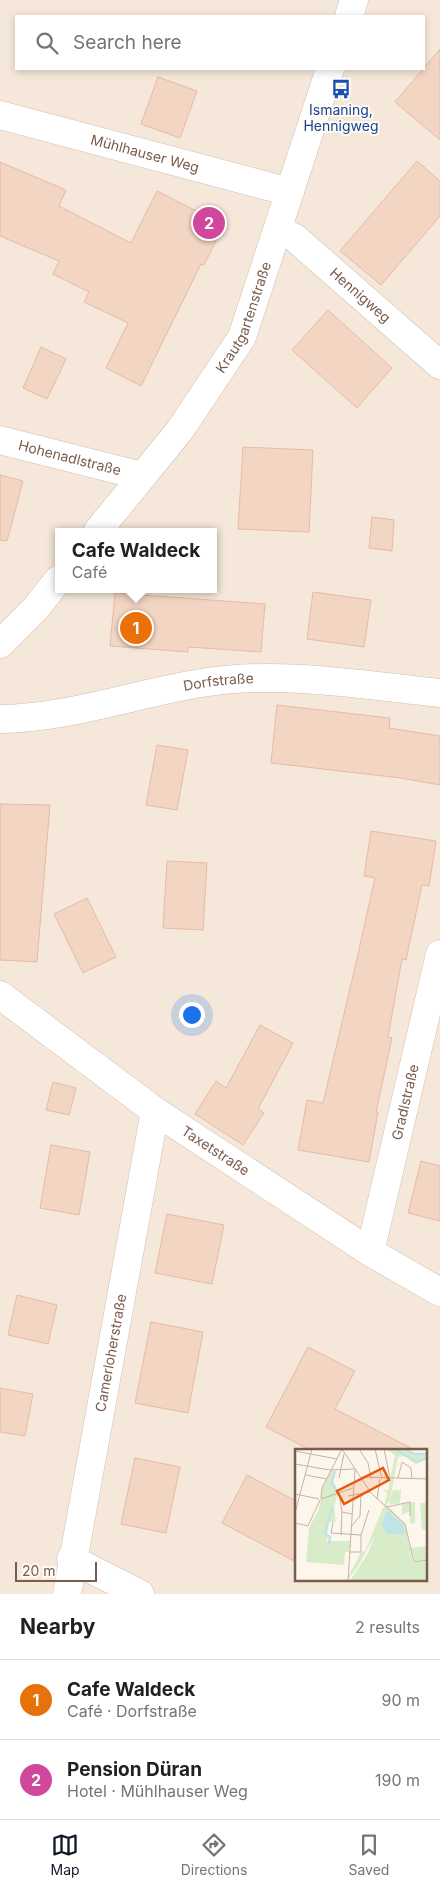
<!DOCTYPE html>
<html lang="en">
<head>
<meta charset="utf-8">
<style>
	body { margin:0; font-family:Inter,sans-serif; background:#f6f6f6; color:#202124 }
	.scale { position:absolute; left:15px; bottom:12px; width:82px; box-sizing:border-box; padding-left:5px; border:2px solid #7a5c4d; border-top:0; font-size:14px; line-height:18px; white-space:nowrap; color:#7a5c4d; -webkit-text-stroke:4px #fffaf3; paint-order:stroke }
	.you { position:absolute; left:191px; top:1014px; width:18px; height:18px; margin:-12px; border:4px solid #fff; border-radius:50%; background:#1a73e8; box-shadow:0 0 0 8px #1a73e833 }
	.badge { display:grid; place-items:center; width:32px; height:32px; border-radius:50%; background:#111827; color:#fff; font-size:16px; font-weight:700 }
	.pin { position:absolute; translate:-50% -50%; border:2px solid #fff; box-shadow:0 1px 5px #0006 }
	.popup { position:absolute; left:55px; top:528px; width:162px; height:65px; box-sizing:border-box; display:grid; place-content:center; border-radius:0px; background:#fff; filter:drop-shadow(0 1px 4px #0005); font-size:16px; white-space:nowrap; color:#757577 }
	.popup b { font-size:19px; color:#202124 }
	.popup::after { content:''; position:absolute; left:50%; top:100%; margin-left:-10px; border:10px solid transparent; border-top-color:#fff }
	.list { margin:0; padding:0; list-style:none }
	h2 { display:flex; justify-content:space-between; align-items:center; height:65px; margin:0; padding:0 20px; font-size:21px }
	h2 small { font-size:16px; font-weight:400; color:#757577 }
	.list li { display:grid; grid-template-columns:32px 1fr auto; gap:15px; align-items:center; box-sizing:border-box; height:80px; padding:0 20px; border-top:1px solid #e0e0e0 }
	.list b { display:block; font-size:19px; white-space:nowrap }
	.list p { margin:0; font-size:16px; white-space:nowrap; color:#757577 }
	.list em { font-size:16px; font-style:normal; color:#757577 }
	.icon { flex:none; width:28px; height:28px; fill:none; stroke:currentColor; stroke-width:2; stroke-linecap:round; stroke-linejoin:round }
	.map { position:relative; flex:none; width:440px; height:1594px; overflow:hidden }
	.search { position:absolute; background:#fff; box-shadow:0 2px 8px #0003; left:15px; right:15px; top:15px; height:55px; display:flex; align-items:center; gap:12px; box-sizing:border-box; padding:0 18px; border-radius:0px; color:#757577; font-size:19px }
	.sheet { height:225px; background:#fff }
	nav { display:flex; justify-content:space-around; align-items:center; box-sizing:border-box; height:70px; border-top:1px solid #e0e0e0; background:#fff; font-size:14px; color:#757577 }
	nav a { display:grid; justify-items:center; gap:2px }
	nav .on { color:#111827 }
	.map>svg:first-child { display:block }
	.residential { fill:#f5e8da; fill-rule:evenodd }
	.building { fill:#f3d5c3; stroke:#e6bba3 }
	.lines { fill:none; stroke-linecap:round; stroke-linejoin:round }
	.street-casing { stroke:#d1beb0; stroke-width:29 }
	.street { stroke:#fff; stroke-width:28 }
	.labels { text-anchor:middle; stroke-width:4; stroke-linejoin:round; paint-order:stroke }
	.transit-label { font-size:14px; fill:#164399; stroke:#fffaf3 }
	.street-label { font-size:14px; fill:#7a5c4d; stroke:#fffaf3 }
	.inset-river { fill:none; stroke:#bfe3e8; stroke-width:2.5 }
	.inset-road { fill:none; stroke:#c5b3a7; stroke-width:1 }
	.view { fill:#e8590c; fill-opacity:0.15; stroke:#e8590c; stroke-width:2.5 }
	.inset-edge { fill:none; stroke:#7a5c4d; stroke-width:2.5 }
</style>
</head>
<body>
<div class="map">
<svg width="440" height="1594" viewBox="0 0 440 1594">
	<rect width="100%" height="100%" fill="#fdf6ec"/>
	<!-- residential -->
	<path class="residential" d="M0 0H440V1594H0ZM16 16H424V69H16ZM58 532H214V589H58ZM296 1450H426V1580H296Z"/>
	<!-- building -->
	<g class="building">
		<polygon points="440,49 440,140 395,102"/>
		<polygon points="158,77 197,91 180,138 141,124"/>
		<polygon points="417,161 440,181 440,216 381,285 340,251"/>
		<polygon points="0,162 66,190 59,206 131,243 157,191 224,225 204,265 201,264 141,386 106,368 128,323 84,302 89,292 53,274 59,261 0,236"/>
		<polygon points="328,310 392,368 357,408 292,350"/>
		<polygon points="41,347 66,359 47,399 23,388"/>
		<polygon points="243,447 313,450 309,532 238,529"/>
		<polygon points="0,475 23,481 7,541 0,540"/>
		<polygon points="372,517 394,520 392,551 369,548"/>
		<polygon points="313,592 371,600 364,647 307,639"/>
		<polygon points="115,593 265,604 261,652 188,647 188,652 110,646"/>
		<polygon points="277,705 390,718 389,728 440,736 440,785 401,778 271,763"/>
		<polygon points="157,745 188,750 177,810 146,805"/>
		<polygon points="0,804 50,805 37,962 0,960"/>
		<polygon points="371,831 436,841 429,886 422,885 406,960 402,959 388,1037 392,1038 376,1112 378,1112 369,1162 298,1150 307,1100 323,1103 356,963 375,878 364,876"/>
		<polygon points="167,861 207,863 203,930 163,928"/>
		<polygon points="87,898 116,957 83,973 54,914"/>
		<polygon points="260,1025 293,1043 258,1109 264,1113 243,1145 195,1114 216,1081 226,1088"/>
		<polygon points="53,1082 76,1088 69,1115 46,1110"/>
		<polygon points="51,1145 90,1152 79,1215 40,1208"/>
		<polygon points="421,1161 440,1166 440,1221 408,1213"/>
		<polygon points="167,1214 224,1225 212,1284 155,1273"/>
		<polygon points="17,1295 57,1305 48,1344 8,1335"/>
		<polygon points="151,1322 203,1332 188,1413 135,1403"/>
		<polygon points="308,1347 355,1371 335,1409 415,1450 310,1450 266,1427"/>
		<polygon points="0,1388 33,1394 25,1436 0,1432"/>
		<polygon points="135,1458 180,1467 166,1533 121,1524"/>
		<polygon points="247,1475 296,1501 296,1562 222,1523"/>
	</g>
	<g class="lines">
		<defs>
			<g id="street">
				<polyline points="349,16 354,0"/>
				<path id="s1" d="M0 115 290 192"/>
				<path id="s2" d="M278 229 295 238 440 365"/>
				<path id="s3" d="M0 440 142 476"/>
				<path id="s4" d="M97 532 180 430 242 337 330 69"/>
				<polyline points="0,644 36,608 58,580"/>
				<path id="s5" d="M0 719C68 718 134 694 201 683 280 670 362 685 440 693"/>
				<path id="s6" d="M0 995 155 1111 370 1252 440 1292"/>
				<path id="s7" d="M370 1252 440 954"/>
				<polyline points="71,1559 140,1594"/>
				<path id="s8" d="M67 1594 155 1111"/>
			</g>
		</defs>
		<!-- street casing -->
		<use href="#street" class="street-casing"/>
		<!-- street -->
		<use href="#street" class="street"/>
	</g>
	<!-- icons -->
	<defs>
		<symbol id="bus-bare" viewBox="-9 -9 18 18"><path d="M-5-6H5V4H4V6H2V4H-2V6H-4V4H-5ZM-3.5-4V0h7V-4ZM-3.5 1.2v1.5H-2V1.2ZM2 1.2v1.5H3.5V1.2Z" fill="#1a4fb4" stroke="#fffaf3" stroke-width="2.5" paint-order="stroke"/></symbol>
	</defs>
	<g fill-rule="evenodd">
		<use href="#bus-bare" x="327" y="75" width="28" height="28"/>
	</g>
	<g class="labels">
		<!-- transit labels -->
		<g class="transit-label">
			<text x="341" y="115">Ismaning,<tspan x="341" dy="16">Hennigweg</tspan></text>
		</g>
		<!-- street labels -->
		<g class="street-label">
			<text dy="5" stroke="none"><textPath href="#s1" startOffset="150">Mühlhauser Weg</textPath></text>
			<text dy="5" stroke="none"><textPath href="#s2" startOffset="106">Hennigweg</textPath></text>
			<text dy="5" stroke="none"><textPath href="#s4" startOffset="262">Krautgartenstraße</textPath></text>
			<text dy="5" stroke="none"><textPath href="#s3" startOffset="72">Hohenadlstraße</textPath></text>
			<text dy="5" stroke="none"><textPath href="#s5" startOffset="222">Dorfstraße</textPath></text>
			<text dy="5" stroke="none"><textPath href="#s7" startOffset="154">Gradlstraße</textPath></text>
			<text dy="5" stroke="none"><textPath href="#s6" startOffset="266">Taxetstraße</textPath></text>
			<text dy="5" stroke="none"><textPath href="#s8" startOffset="245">Camerloherstraße</textPath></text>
		</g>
	</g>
	<!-- overview -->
	<g transform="translate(295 1449)">
		<rect width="132" height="132" fill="#fdf6ec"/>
		<path d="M90 0H113L121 5H132V10L121 15 111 7 103 8 95 51 98 41H106L105 54 95 56 94 51 92 56 110 75 118 114 132 112V132H55L73 104 80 86 62 119 51 132 66 103 70 102 90 54 92 44 87 40 93 42 100 6ZM40 21 37 33 43 44 39 58 41 73H33L32 92H55L54 103H50L49 116 11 113 14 79 24 60 27 40 36 22ZM120 53V74L115 75V62L107 66V55ZM125 54H132V81H127ZM132 97V111L120 112 116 99Z" fill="#d8ecc9"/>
		<path d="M92 61 108 76 110 85H92L87 76Z" fill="#bfe3e8"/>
		<path class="inset-river" d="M100 0 121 13 133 9M110 0 119 5H133M40 22 37 33 42 43M34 95 35 88 30 85 37 59"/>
		<path class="inset-road" d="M47 0 76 44 110 75 119 113 133 111M64 0 73 14 76 30M80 0 87 30M89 0 95 29M0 2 42 10M0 15 35 21 60 20M11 26 32 30M67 28 133 30M44 29 49 5M103 29 107 13 116 19 117 30M44 44 47 63 57 65M0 45 24 50M53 47 75 43M26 49 27 39 47 0M26 50 58 39M82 50 85 30M92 58 115 53V67M0 64 17 0M38 73 36 84 66 86M0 74 13 77 25 51M56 78 65 67 66 46M46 86 47 63M66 86 74 61M55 103H66V86M53 132 60 21"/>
		<path class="view" d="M88 19 94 31 49 55 42 42Z"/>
		<rect width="132" height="132" class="inset-edge"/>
	</g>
</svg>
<div class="scale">20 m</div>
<div class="you"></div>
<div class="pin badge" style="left:136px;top:628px;background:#e8710a">1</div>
<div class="popup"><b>Cafe Waldeck</b>Café</div>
<div class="pin badge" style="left:209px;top:223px;background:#d1479c">2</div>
<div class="search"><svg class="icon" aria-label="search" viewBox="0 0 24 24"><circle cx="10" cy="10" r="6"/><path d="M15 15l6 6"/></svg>Search here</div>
</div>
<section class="sheet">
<h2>Nearby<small>2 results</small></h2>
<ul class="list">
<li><span class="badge" style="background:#e8710a">1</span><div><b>Cafe Waldeck</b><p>Café · Dorfstraße</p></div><em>90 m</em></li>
<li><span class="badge" style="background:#d1479c">2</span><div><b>Pension Düran</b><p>Hotel · Mühlhauser Weg</p></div><em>190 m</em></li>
</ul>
</section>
<nav>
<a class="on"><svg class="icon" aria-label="map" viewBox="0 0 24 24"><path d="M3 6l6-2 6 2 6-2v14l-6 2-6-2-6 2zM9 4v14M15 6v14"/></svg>Map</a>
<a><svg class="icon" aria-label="directions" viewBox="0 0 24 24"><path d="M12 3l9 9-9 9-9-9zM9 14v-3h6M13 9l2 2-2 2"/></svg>Directions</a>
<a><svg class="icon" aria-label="saved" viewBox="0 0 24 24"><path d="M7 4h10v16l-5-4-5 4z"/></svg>Saved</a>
</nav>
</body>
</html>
